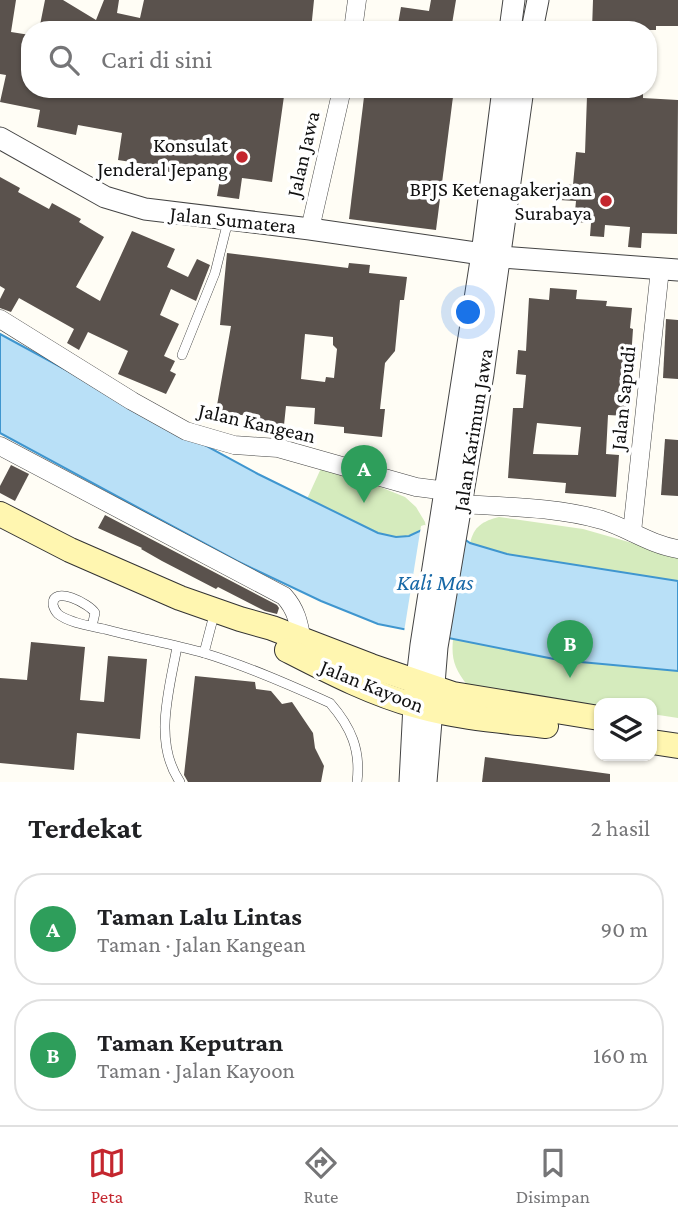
<!DOCTYPE html>
<html lang="id">
<head>
<meta charset="utf-8">
<style>
	body { margin:0; font-family:"Crimson Pro",serif; background:#f2f2f2; color:#202124 }
	.controls { position:absolute; right:21px; bottom:21px; display:grid; overflow:hidden; border-radius:14px; box-shadow:0 2px 5px #0004 }
	.controls button { width:63px; height:63px; display:grid; place-items:center; padding:0; border:0; border-bottom:2px solid #e0e0e0; background:#fff; color:#202124; font:35px sans-serif }
	.you { position:absolute; left:469px; top:313px; width:24px; height:24px; margin:-18px; border:5px solid #fff; border-radius:50%; background:#1a73e8; box-shadow:0 0 0 10px #1a73e833 }
	.badge { display:grid; place-items:center; width:46px; height:46px; border-radius:50%; background:#c4262e; color:#fff; font-size:23px; font-weight:700 }
	.pin { position:absolute; translate:-50% -58px; filter:drop-shadow(0 2px 4px #0008) }
	.pin::after { content:''; position:absolute; top:37px; width:24px; height:21px; background:inherit; clip-path:polygon(0 0,100% 0,50% 100%) }
	.list { margin:0; padding:0; list-style:none }
	h2 { display:flex; justify-content:space-between; align-items:center; height:91px; margin:0; padding:0 28px; font-size:30px }
	h2 small { font-size:23px; font-weight:400; color:#757577 }
	.list li { display:grid; grid-template-columns:46px 1fr auto; gap:21px; align-items:center; box-sizing:border-box; height:112px; margin:0 14px 14px; padding:0 14px; border:2px solid #e0e0e0; border-radius:28px }
	.list b { display:block; font-size:26px; white-space:nowrap }
	.list p { margin:0; font-size:23px; white-space:nowrap; color:#757577 }
	.list em { font-size:23px; font-style:normal; color:#757577 }
	.icon { flex:none; width:38px; height:38px; fill:none; stroke:currentColor; stroke-width:2; stroke-linecap:round; stroke-linejoin:round }
	.map { position:relative; flex:none; width:678px; height:782px; overflow:hidden }
	.search { position:absolute; background:#fff; box-shadow:0 2px 5px #0004; left:21px; right:21px; top:21px; height:77px; display:flex; align-items:center; gap:18px; box-sizing:border-box; padding:0 24px; border-radius:28px; color:#757577; font-size:26px }
	.sheet { height:343px; background:#fff }
	nav { display:flex; justify-content:space-around; align-items:center; box-sizing:border-box; height:98px; border-top:2px solid #e0e0e0; background:#fff; font-size:19px; color:#757577 }
	nav a { display:grid; justify-items:center; gap:4px }
	nav .on { color:#c4262e }
	.map>svg:first-child { display:block }
	.green { fill:#d5ebbd }
	.water { fill:#b9e0f7; stroke:#3f96cf; stroke-width:2 }
	.pier { fill:#fffdf5 }
	.building { fill:#5a524d; fill-rule:evenodd }
	.lines { fill:none; stroke-linecap:round; stroke-linejoin:round }
	.service-casing { stroke:#444; stroke-width:10 }
	.minor-casing { stroke:#444; stroke-width:19 }
	.tertiary-casing { stroke:#444; stroke-width:23 }
	.secondary-casing { stroke:#333; stroke-width:26 }
	.service { stroke:#fff; stroke-width:9 }
	.minor { stroke:#fff; stroke-width:18 }
	.tertiary { stroke:#fff; stroke-width:21 }
	.secondary { stroke:#fff6b0; stroke-width:24 }
	.poi-dot { fill:#c4262e; stroke:#fff; stroke-width:2.5 }
	.labels { text-anchor:middle; stroke-width:7; stroke-linejoin:round; paint-order:stroke }
	.poi-label { font-size:21px; fill:#111; stroke:#fff; text-anchor:end }
	.street-label { font-size:21px; fill:#111; stroke:#fff }
	.water-label { font-size:23px; font-style:italic; fill:#1768a6; stroke:#fff }
</style>
</head>
<body>
<div class="map">
<svg width="678" height="782" viewBox="0 0 678 782">
	<rect width="100%" height="100%" fill="#fffdf5"/>
	<!-- green -->
	<g class="green">
		<path d="M323 464 405 497 416 507 425 522 426 528C417 532 409 536 399 537 376 538 330 510 307 499Z"/>
		<path d="M499 517 583 529 678 556V581L507 554 470 543C474 526 483 521 499 517Z"/>
		<path d="M453 639 559 660 678 671V718L652 714V703H599V706L467 685C455 669 451 660 453 639Z"/>
	</g>
	<!-- water -->
	<polygon class="water" points="0,334 258,474 378,533 396,537 409,536 426,528 454,532 470,543 507,554 678,581 678,671 559,660 378,624 321,601 237,561 0,433"/>
	<!-- pier -->
	<polygon class="pier" points="424,525 459,531 447,642 404,632 421,526"/>
	<!-- building -->
	<g class="building">
		<polygon points="0,0 16,0 11,32 30,35 30,89 285,89 272,182 242,178 239,199 217,196 221,174 196,171 195,176 157,170 157,166 118,160 122,133 78,125 76,135 37,127 40,110 0,102 6,75 0,74"/>
		<polygon points="45,0 63,0 96,20 104,0 119,0 117,13 140,18 144,0 314,0 311,30 39,30"/>
		<polygon points="431,0 456,0 451,30 397,30 401,7 429,11"/>
		<polygon points="593,0 678,0 678,26 656,26 656,30 592,30"/>
		<polygon points="365,89 454,89 436,230 349,219"/>
		<polygon points="589,89 643,89 643,98 678,100 677,234 642,233 641,248 628,247 630,227 605,225 604,237 590,236 591,223 574,222 576,201 559,200 560,184 573,185 576,152 585,153 587,96 589,96"/>
		<polygon points="0,177 20,188 18,192 49,209 52,203 81,219 79,222 104,237 76,287 100,301 132,231 175,249 167,267 188,277 197,259 210,265 196,301 171,289 160,315 179,324 164,356 175,361 170,371 176,374 166,394 118,374 128,351 88,332 79,350 67,343 74,329 19,298 11,312 0,308 0,299 5,289 0,286"/>
		<path d="M227 253 348 268 349 263 370 265 369 273 407 277 404 300H400L395 351 385 363 380 409H385L382 437 344 433V427L314 424 315 408 286 406 284 425 248 421V416L216 411 231 326 220 325ZM305 334 333 337V345L337 349 334 378 326 377 325 382 301 379Z"/>
		<path d="M550 288 577 290 576 299 607 301 606 306 632 308 630 328 633 329 631 359H625L622 395 627 396 625 416 608 415 606 454 619 455 616 497 565 493 566 483 508 478 513 408H523L526 375 516 374 518 350 526 351 529 298 549 300ZM537 423 581 427 578 455 533 454Z"/>
		<polygon points="666,319 678,320 678,379 663,378"/>
		<polygon points="665,439 678,440 678,496 661,495"/>
		<polygon points="11,465 29,474 15,501 0,493 0,486"/>
		<polygon points="105,515 277,605 279,608 277,614 265,611 218,587 216,589 162,561 141,549 142,548 98,528"/>
		<polygon points="31,642 85,647 80,700 104,702 108,656 147,659 140,739 77,733 74,770 0,763 0,678 27,680"/>
		<polygon points="195,676 255,682 256,689 271,691 282,704 292,702 313,733 315,748 324,766 321,782 188,782 184,775"/>
		<polygon points="485,757 610,774 610,782 482,782"/>
	</g>
	<g class="lines">
		<defs>
			<g id="service">
				<polyline points="182,355 215,273 228,221"/>
				<path d="M92 626 95 613C90 604 52 584 53 605 54 609 56 612 58 614 69 623 91 626 104 629 138 638 172 644 204 653 247 666 290 685 330 703 351 727 361 750 357 782"/>
				<path d="M177 647C169 691 153 742 180 782"/>
				<polyline points="204,653 215,611"/>
			</g>
			<g id="minor">
				<polyline points="353,30 357,0"/>
				<polyline points="310,229 342,89"/>
				<polyline points="0,319 132,401 186,431 234,445 278,448 416,487 447,491"/>
				<path d="M0 446 284 596C296 609 299 623 302 641"/>
				<path d="M461 504C508 507 556 507 602 520 628 528 651 545 678 549"/>
				<polyline points="632,532 660,269"/>
			</g>
			<g id="tertiary">
				<polyline points="510,30 514,0"/>
				<polyline points="532,30 538,0"/>
				<polyline points="0,138 105,197 145,209 310,229 482,254"/>
				<polyline points="500,257 678,270"/>
				<polyline points="410,782 414,705 421,645 482,254 503,89"/>
				<polyline points="426,782 437,647 483,374 523,89"/>
			</g>
			<g id="secondary">
				<polyline points="0,514 70,550 180,598 240,619 272,628 371,666 453,694 599,718"/>
				<path d="M287 650C328 671 372 694 417 706 459 718 503 721 546 726"/>
				<polyline points="652,742 678,746"/>
			</g>
		</defs>
		<!-- service casing -->
		<use href="#service" class="service-casing"/>
		<!-- minor casing -->
		<use href="#minor" class="minor-casing"/>
		<!-- tertiary casing -->
		<use href="#tertiary" class="tertiary-casing"/>
		<!-- secondary casing -->
		<use href="#secondary" class="secondary-casing"/>
		<!-- service -->
		<use href="#service" class="service"/>
		<!-- minor -->
		<use href="#minor" class="minor"/>
		<!-- tertiary -->
		<use href="#tertiary" class="tertiary"/>
		<!-- secondary -->
		<use href="#secondary" class="secondary"/>
	</g>
	<!-- markers -->
	<g class="poi-dot">
		<circle cx="242" cy="157" r="7"/>
		<circle cx="606" cy="201" r="7"/>
	</g>
	<g class="labels">
		<!-- poi labels -->
		<g class="poi-label">
			<text x="228" y="152">Konsulat<tspan x="228" dy="24">Jenderal Jepang</tspan></text>
			<text x="592" y="196">BPJS Ketenagakerjaan<tspan x="592" dy="24">Surabaya</tspan></text>
		</g>
		<!-- street labels -->
		<g class="street-label">
			<text transform="translate(303 154) rotate(-77)" y="7">Jalan Jawa</text>
			<text transform="translate(233 220) rotate(6)" y="7">Jalan Sumatera</text>
			<text transform="translate(623 398) rotate(-84)" y="7">Jalan Sapudi</text>
			<text transform="translate(257 423) rotate(13)" y="7">Jalan Kangean</text>
			<text transform="translate(473 430) rotate(-81)" y="7">Jalan Karimun Jawa</text>
			<text transform="translate(372 686) rotate(22)" y="7">Jalan Kayoon</text>
		</g>
		<!-- water labels -->
		<g class="water-label">
			<text x="435" y="590">Kali Mas</text>
		</g>
	</g>
</svg>
<div class="controls">
<button><svg class="icon" aria-label="layers" viewBox="0 0 24 24"><path d="M12 4l9 5-9 5-9-5zM3 14l9 5 9-5"/></svg></button>
</div>
<div class="you"></div>
<div class="pin badge" style="left:364px;top:503px;background:#2e9e5b">A</div>
<div class="pin badge" style="left:570px;top:678px;background:#2e9e5b">B</div>
<div class="search"><svg class="icon" aria-label="search" viewBox="0 0 24 24"><circle cx="10" cy="10" r="6"/><path d="M15 15l6 6"/></svg>Cari di sini</div>
</div>
<section class="sheet">
<h2>Terdekat<small>2 hasil</small></h2>
<ul class="list">
<li><span class="badge" style="background:#2e9e5b">A</span><div><b>Taman Lalu Lintas</b><p>Taman · Jalan Kangean</p></div><em>90 m</em></li>
<li><span class="badge" style="background:#2e9e5b">B</span><div><b>Taman Keputran</b><p>Taman · Jalan Kayoon</p></div><em>160 m</em></li>
</ul>
</section>
<nav>
<a class="on"><svg class="icon" aria-label="map" viewBox="0 0 24 24"><path d="M3 6l6-2 6 2 6-2v14l-6 2-6-2-6 2zM9 4v14M15 6v14"/></svg>Peta</a>
<a><svg class="icon" aria-label="directions" viewBox="0 0 24 24"><path d="M12 3l9 9-9 9-9-9zM9 14v-3h6M13 9l2 2-2 2"/></svg>Rute</a>
<a><svg class="icon" aria-label="saved" viewBox="0 0 24 24"><path d="M7 4h10v16l-5-4-5 4z"/></svg>Disimpan</a>
</nav>
</body>
</html>
